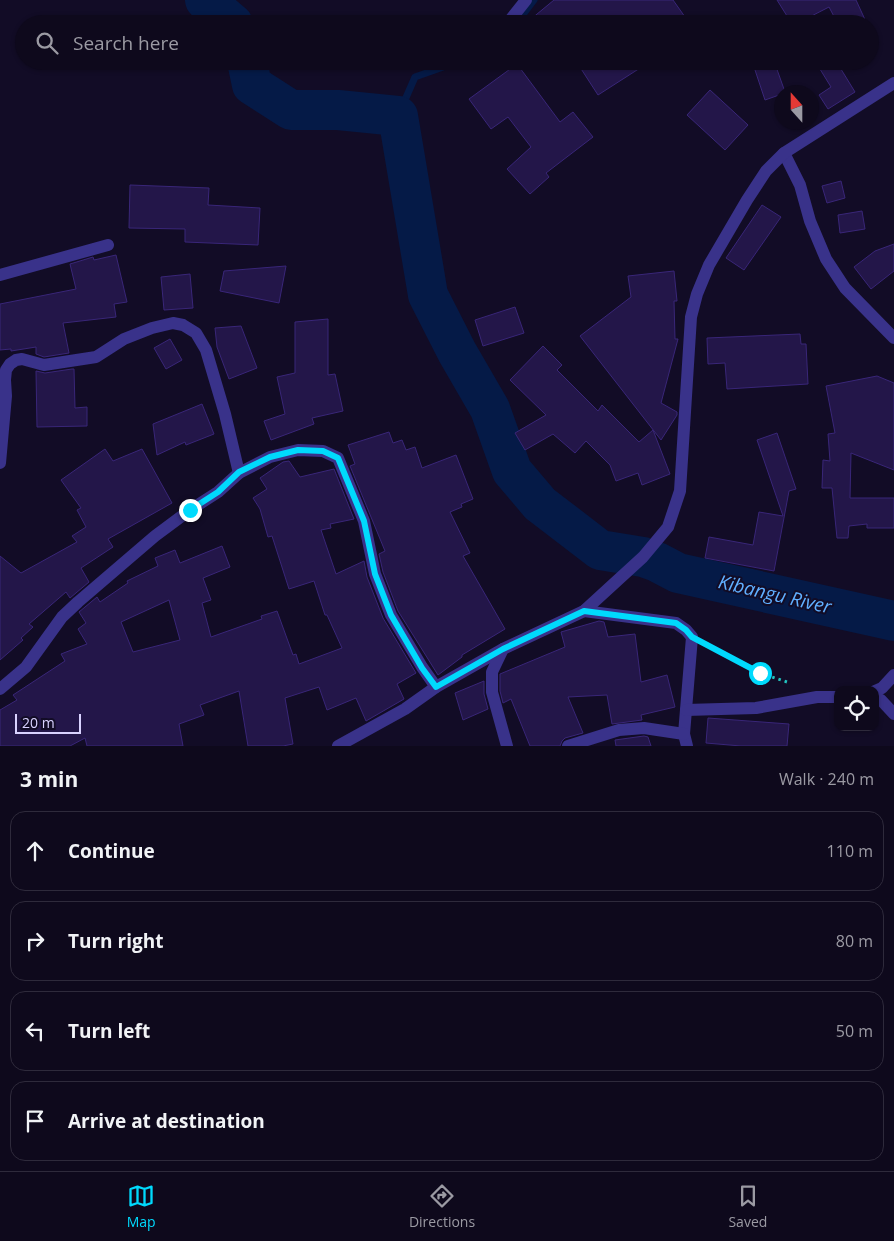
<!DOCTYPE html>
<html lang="en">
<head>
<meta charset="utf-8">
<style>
	body { margin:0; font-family:"Open Sans",sans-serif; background:#1c1729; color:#f1f3f6 }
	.controls { position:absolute; right:15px; bottom:15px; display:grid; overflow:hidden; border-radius:10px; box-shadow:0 1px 4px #0004 }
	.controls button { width:45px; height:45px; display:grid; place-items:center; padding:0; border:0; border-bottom:1px solid #2e2a3b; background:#0e091c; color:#f1f3f6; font:25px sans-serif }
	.compass { position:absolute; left:774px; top:85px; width:45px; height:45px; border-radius:50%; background:#0e091c; box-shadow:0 1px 4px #0004; rotate:339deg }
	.scale { position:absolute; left:15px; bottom:12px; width:66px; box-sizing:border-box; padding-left:5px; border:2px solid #d9d2ff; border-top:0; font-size:14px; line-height:18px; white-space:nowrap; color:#d9d2ff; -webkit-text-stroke:4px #120c26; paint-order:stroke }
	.stop { position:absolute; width:15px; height:15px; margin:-11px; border:4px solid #00dafd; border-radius:50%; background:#fff }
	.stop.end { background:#00dafd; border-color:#fff; box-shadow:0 1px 5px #0008 }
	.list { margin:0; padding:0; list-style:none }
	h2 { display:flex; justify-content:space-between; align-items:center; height:65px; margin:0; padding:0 20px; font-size:21px }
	h2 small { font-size:16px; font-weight:400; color:#9b9aa3 }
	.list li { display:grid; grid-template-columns:32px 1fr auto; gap:15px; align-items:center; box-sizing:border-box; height:80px; margin:0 10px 10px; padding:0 10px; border:1px solid #2e2a3b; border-radius:15px }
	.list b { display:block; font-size:19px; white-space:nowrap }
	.list em { font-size:16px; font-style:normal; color:#9b9aa3 }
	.icon { flex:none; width:28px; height:28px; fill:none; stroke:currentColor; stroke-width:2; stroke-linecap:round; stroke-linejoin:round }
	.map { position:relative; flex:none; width:894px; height:746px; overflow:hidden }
	.search { position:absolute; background:#0e091c; box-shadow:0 1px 4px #0004; left:15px; right:15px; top:15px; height:55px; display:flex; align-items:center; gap:12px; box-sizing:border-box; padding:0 18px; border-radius:28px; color:#9b9aa3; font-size:19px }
	.sheet { height:425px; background:#0e091c }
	nav { display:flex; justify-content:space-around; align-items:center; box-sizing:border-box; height:70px; border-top:1px solid #2e2a3b; background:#0e091c; font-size:14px; color:#9b9aa3 }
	nav a { display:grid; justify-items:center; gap:2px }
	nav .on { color:#00dafd }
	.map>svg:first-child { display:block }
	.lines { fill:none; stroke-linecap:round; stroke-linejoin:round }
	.stream { stroke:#051a47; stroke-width:7 }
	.river { stroke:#051a47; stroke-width:40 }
	.building { fill:#231649; stroke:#392678; fill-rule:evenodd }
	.path { stroke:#22c3bf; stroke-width:3; stroke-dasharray:2.5 4; stroke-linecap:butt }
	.minor { stroke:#39328a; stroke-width:12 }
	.route { stroke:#00dafd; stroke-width:6 }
	.labels { text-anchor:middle; stroke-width:4; stroke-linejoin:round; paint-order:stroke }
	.water-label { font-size:19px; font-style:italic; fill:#60afff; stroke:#120c26 }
</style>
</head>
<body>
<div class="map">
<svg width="894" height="746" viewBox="0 0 894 746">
	<rect width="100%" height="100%" fill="#120c26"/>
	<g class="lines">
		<!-- stream -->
		<g class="stream">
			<polyline points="516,24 534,0"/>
			<polyline points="398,116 415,77 460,61"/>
		</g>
		<!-- river -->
		<g class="river">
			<polyline points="205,0 233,24"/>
			<polyline points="247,61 252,85 291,110 338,110 398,116 428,295 457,352 490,409 512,471 540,504 600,550 643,557 657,562 678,573 894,621"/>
		</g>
	</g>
	<!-- building -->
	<g class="building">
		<polygon points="554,0 673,0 690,24 525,24"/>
		<polygon points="777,0 856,0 867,24 838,24 829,7 796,24 792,24"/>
		<polygon points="576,61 651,61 598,95"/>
		<polygon points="752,61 774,61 785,92 782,92 782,94 765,100"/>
		<polygon points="815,61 836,61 855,92 828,109 819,95 831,87"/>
		<polygon points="517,64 560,122 573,112 593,137 546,173 549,177 530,194 507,169 531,147 508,117 491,129 469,99"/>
		<polygon points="710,90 748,125 725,150 687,115"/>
		<polygon points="841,181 845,198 827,203 822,186"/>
		<polygon points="130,185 209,188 208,205 260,208 258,245 185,242 185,229 129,228"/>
		<polygon points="762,205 781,217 744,270 726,258"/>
		<polygon points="862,211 865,229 840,233 838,215"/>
		<polygon points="894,244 894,271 871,289 854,267 875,251"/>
		<polygon points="116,255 127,302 114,304 116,317 63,323 69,353 44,357 36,354 36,347 11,351 11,349 0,350 0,304 76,289 70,264 93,257 94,260"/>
		<polygon points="286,266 279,303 220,291 224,271"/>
		<polygon points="674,271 677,301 674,301 675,339 678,339 661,403 677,412 677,415 661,440 580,336 631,297 628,276"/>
		<polygon points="190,274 193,308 164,310 161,277"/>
		<polygon points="515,307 524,333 483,346 475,320"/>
		<polygon points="328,319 328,375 335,374 343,411 312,418 314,424 271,440 264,421 285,414 277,377 295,373 295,322"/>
		<polygon points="241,326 257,368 229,379 217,347 215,328"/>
		<polygon points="800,334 801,344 806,344 808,384 727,389 725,363 708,364 707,338"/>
		<polygon points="170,339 182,360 166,369 154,348"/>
		<polygon points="543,346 562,365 557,370 598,411 602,405 639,442 653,430 670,474 642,485 638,473 616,481 610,465 586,441 575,453 553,434 525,450 515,433 546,415 510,380"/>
		<polygon points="72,369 74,369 75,408 87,407 87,426 37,427 36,371 45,373"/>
		<polygon points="877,376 894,383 894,470 851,453 850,498 894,498 894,528 867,528 867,524 849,526 848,538 837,538 832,488 822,488 823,460 830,461 828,434 835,433 826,386"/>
		<polygon points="202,404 214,434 186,445 185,442 157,455 153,424"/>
		<polygon points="389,432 393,443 402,440 406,450 415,447 422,468 456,455 473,499 461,504 462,507 450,512 470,553 463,556 505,629 462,655 462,657 438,675 398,611 383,572 379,554 385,551 350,466 355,464 348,445"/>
		<polygon points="777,433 796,489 789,491 774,571 705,558 709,537 753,545 759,512 783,516 757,440"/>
		<polygon points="105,449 113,461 142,449 172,503 108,539 113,547 81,568 89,582 70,598 66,592 29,624 33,627 21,638 23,640 0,660 0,556 21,573 77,542 72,536 86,527 77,510 81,508 61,480"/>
		<path d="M289 461 300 477 334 469 354 519 330 524 331 528 321 530 336 574 364 561 367 577 383 618 416 673 397 684 404 699 366 721 356 698 327 710 319 687 285 698 293 744 283 746H248L239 691 200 705 204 715 179 724 183 746H87L85 738 70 746H0V710L17 700 13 695 65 661 61 654 87 644 78 629 86 623 79 612 97 597 100 602 128 583 127 581 158 566 155 558 175 550 180 563 222 546 230 567 203 578 211 600 202 603 211 637 262 619 261 616 277 611 293 655 296 654 299 664 342 648 327 615H325L314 581 289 589 272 536 268 537 260 509 253 498 267 489 260 478 283 462ZM169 600 180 640 133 652 121 622Z"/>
		<polygon points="599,621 604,622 608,637 635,634 641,682 667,675 675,707 641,715 642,720 612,724 607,695 568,697 583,733 565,738 562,741 560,746 530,746 511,699 503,703 500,691 500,674 565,647 561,632"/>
		<polygon points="484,681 484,694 488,709 463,720 455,693"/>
		<polygon points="708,718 789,724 787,746 741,746 706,743"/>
		<polygon points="644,736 648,737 651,746 616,746 615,740"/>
	</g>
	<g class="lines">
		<!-- path -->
		<polyline class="path" points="708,646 760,673 790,683"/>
		<!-- minor -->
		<g class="minor">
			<polyline points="507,24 526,0"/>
			<polyline points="784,153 800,185 810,221 826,259 845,288 894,338"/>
			<polyline points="0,275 108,245"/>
			<polyline points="0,463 6,396 5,380 6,370 10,364 16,360 22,359 44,365 96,357 124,339 152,328 173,323 183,325 196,333 206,350 225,414 239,473"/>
			<polyline points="584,611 676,623 686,630 692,637 684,734 687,746"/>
			<polyline points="0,689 26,667 62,617 78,602 155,536 190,510 218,492 239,473 270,457 298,450 323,451 338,458 364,521 375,574 391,615 422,667 436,687"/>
			<polyline points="875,691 882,688 894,675"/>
			<polyline points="875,698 881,700 894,714"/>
			<polyline points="686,710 756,708 817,697 838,697"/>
			<polyline points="338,746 405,709 436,687 503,649"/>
			<polyline points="507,746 492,692 492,672 503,649 584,611 643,557 668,527 680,491 691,317 697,294 709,265 747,200 766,171 784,153 894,83"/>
			<polyline points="568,746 619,730 644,728 684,734"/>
		</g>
	</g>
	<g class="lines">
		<!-- route -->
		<polyline class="route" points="190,510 218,492 239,472 270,457 298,450 323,451 338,458 364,521 375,574 391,615 422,668 436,687 503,649 584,611 676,623 686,630 692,637 760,673"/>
	</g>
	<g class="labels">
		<!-- water labels -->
		<g class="water-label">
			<text transform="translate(775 594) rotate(13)" y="7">Kibangu River</text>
		</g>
	</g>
</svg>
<div class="controls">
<button><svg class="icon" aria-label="locate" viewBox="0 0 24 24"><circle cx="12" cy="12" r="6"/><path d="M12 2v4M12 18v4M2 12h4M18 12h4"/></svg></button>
</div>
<svg class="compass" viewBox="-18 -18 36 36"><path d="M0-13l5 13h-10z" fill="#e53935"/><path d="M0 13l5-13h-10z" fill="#9b9aa3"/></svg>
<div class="scale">20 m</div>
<div class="stop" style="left:760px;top:673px"></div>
<div class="stop end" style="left:190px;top:510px"></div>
<div class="search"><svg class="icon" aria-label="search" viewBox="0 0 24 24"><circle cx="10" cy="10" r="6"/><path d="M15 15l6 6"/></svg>Search here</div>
</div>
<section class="sheet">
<h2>3 min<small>Walk · 240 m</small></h2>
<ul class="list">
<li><svg class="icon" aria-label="ahead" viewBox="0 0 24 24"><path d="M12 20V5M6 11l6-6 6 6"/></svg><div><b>Continue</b></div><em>110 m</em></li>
<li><svg class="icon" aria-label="right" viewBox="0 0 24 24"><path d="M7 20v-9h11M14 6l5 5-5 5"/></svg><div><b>Turn right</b></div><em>80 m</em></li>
<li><svg class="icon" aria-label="left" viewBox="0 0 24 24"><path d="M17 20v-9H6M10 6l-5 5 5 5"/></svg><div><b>Turn left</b></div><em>50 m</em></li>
<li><svg class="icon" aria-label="arrive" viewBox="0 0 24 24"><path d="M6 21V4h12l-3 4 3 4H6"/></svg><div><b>Arrive at destination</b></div></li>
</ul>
</section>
<nav>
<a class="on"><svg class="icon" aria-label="map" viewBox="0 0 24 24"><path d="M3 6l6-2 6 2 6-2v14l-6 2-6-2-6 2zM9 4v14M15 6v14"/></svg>Map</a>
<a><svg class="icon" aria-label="directions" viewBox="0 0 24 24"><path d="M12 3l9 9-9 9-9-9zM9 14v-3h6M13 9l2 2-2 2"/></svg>Directions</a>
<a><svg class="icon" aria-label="saved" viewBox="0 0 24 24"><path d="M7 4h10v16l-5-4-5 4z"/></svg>Saved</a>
</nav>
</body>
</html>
